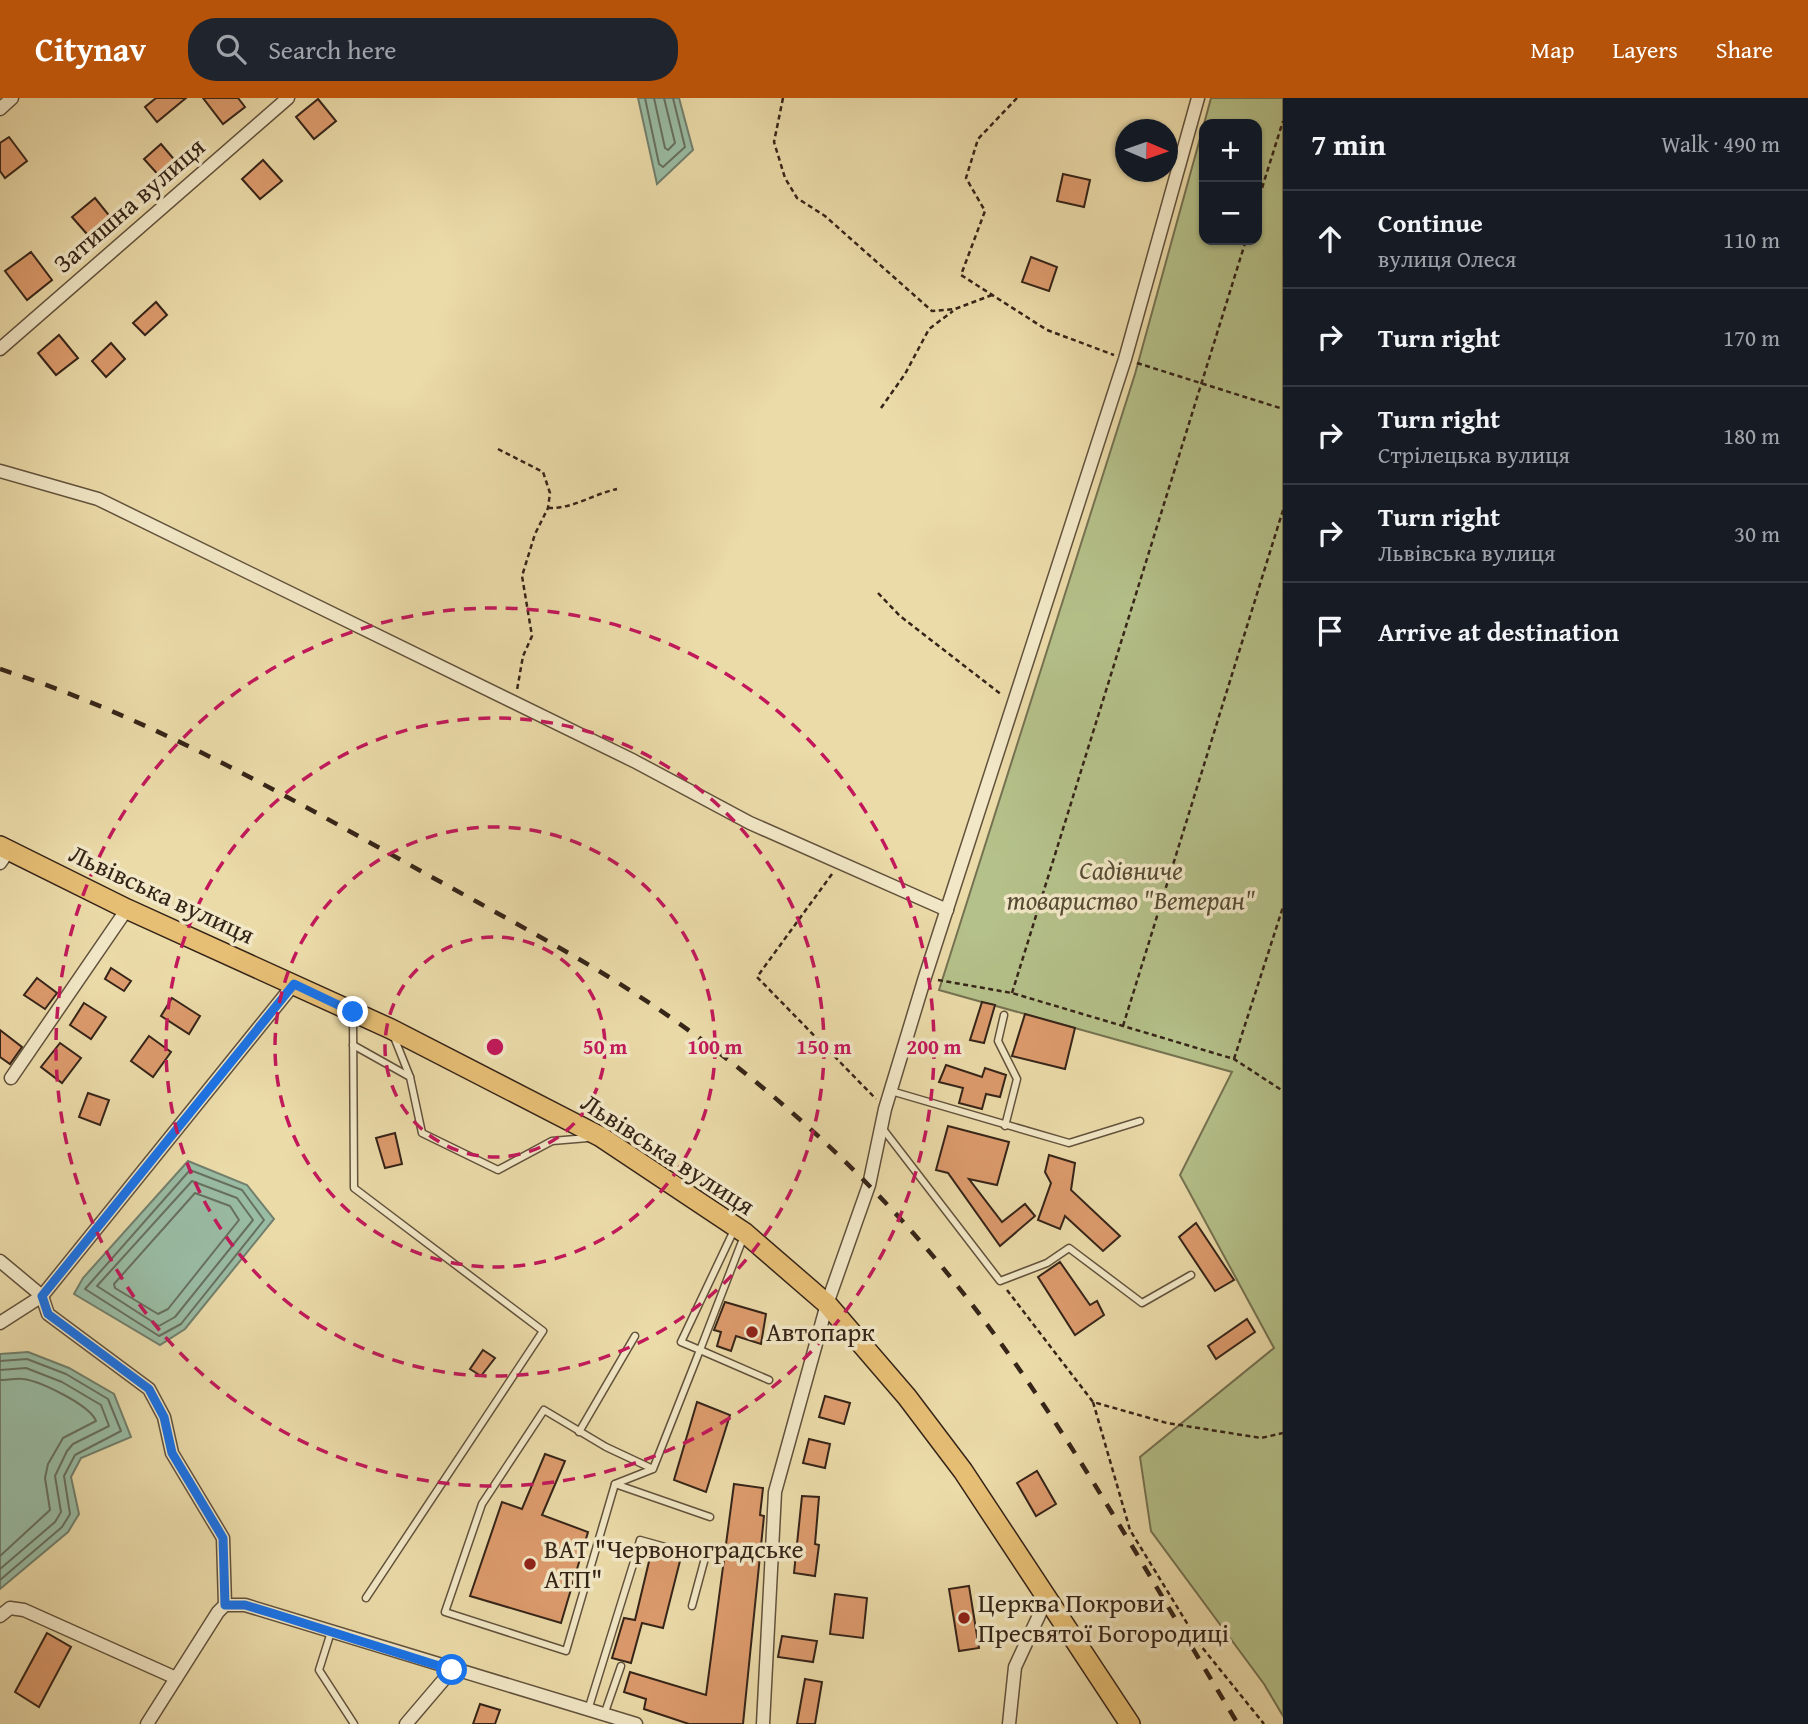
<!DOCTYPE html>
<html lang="en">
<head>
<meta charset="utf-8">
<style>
	body { margin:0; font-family:"Gentium Book Plus",serif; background:#20242c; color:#f1f3f6 }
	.controls { position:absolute; right:21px; top:21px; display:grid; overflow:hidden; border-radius:14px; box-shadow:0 2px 5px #0004 }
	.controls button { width:63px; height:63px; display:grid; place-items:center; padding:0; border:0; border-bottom:2px solid #363941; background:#171b24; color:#f1f3f6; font:35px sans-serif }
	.compass { position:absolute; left:1115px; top:21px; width:63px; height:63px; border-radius:50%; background:#171b24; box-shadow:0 2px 5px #0004; rotate:92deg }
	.stop { position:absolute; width:21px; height:21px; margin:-16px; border:5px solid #1a73e8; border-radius:50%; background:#fff }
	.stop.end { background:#1a73e8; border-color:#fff; box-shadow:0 2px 7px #0008 }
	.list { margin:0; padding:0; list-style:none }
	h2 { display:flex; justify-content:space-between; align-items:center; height:91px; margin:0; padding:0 28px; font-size:30px }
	h2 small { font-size:23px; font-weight:400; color:#9ea1a6 }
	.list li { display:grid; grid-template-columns:46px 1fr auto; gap:21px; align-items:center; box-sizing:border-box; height:98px; padding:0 28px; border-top:2px solid #363941 }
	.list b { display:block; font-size:26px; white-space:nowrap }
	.list p { margin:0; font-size:23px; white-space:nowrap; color:#9ea1a6 }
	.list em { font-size:23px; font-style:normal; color:#9ea1a6 }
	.icon { flex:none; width:38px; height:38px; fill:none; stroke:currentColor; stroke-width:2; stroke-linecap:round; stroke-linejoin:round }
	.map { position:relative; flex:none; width:1283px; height:1626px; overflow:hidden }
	header { display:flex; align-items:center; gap:42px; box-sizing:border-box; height:98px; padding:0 35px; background:#b45309; color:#fff }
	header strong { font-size:33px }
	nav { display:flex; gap:38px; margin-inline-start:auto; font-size:24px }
	.search { width:490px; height:63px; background:#20242c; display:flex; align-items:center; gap:18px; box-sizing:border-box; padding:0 24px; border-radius:28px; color:#9ea1a6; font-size:26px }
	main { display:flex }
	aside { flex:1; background:#171b24 }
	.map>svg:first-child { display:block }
	.green { fill:#b5c18a; stroke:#757251; stroke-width:2 }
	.water { fill:#99bca4; stroke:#717f6c; stroke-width:2 }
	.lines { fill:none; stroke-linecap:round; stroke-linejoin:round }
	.shore { stroke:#67705e; stroke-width:2 }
	.building { fill:#dd9b6d; stroke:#352418; stroke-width:2 }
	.lane-casing { stroke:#62523c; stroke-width:9 }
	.street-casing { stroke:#62523c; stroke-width:15 }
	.primary-casing { stroke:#352418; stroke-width:22 }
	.path { stroke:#352418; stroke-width:2.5; stroke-dasharray:5 3.5; stroke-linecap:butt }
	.lane { stroke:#f2e8c7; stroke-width:6 }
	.street { stroke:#f2e8c7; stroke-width:12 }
	.primary { stroke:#e6be74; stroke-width:19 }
	.rail { stroke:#352418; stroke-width:4.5; stroke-dasharray:12 12; stroke-linecap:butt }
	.route { stroke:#1a73e8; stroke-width:9 }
	.ring { fill:none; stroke:#c2185b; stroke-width:3.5; stroke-dasharray:12 9 }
	.poi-dot { fill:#8f2418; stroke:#f2e8c7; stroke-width:2.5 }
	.labels { text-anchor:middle; stroke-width:7; stroke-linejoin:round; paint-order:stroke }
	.street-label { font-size:26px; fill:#352418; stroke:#f2e8c7 }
	.park-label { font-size:26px; font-style:italic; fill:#554b34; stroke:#f2e8c7 }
	.poi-label { font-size:26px; fill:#352418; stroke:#f2e8c7; text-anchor:start }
	.centre { fill:#c2185b; stroke:#f2e8c7; stroke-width:3.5 }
	.ring-label { font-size:21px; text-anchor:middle; font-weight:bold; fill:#c2185b; stroke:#f2e8c7; stroke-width:7; stroke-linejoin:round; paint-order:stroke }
</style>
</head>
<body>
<header>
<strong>Citynav</strong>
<div class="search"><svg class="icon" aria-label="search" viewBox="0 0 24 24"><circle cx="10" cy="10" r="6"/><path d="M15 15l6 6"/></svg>Search here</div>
<nav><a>Map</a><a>Layers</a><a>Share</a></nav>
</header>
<main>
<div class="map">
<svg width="1283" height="1626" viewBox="0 0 1283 1626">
	<rect width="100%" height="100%" fill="#ebdba9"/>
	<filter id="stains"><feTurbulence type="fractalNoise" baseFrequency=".00286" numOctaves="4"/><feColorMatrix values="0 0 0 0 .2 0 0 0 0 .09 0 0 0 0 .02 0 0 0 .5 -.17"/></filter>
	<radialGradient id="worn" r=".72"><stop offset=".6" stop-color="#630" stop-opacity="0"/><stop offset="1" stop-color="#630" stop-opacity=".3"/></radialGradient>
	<!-- green -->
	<polygon class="green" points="1211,0 1283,0 1283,1618 1264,1586 1151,1433 1140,1359 1274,1250 1180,1077 1232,974 939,892 1135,276 1204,26 1204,142 1257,142 1257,26 1204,26"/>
	<!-- water -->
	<g class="water">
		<polygon points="638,0 679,0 693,52 657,86"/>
		<polygon points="188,1063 247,1087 274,1121 185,1231 160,1247 74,1196 83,1180"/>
		<polygon points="28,1254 69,1270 114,1296 131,1339 81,1360 71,1379 79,1416 68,1434 0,1491 0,1256"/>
	</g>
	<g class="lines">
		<!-- shore -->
		<g class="shore">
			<polyline points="645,0 659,66 663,69 685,49 673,0"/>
			<polyline points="654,0 665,50 668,52 675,45 664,0"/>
			<polygon points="190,1072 242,1092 264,1122 181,1226 159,1238 85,1191"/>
			<polygon points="192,1083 237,1100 253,1122 175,1219 159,1228 97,1188"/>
			<polygon points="195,1095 230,1108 239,1122 168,1211 158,1216 115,1190 114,1186"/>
			<polyline points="0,1263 27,1261 66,1276 108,1301 121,1333 75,1357 64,1378 70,1416 62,1429 0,1482"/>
			<polyline points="0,1272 26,1270 62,1284 101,1307 109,1328 73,1346 67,1353 55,1378 61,1414 55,1424 0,1471"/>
			<path d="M0 1282C7 1282 16 1280 23 1281 40 1283 90 1307 96 1323L63 1340 48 1366 45 1380 50 1412 0 1458"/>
		</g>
	</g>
	<!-- building -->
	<g class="building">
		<polygon points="156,0 186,0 157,24 145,9"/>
		<polygon points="203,0 238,0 245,9 223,26"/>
		<polygon points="318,1 336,23 314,41 296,19"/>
		<polygon points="9,39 27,63 5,80 0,73 0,45"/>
		<polygon points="161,46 178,66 162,81 144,61"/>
		<polygon points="263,62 282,83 260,101 242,81"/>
		<polygon points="1063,76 1090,82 1084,109 1057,103"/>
		<polygon points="95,100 116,126 94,144 72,119"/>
		<polygon points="31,154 52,182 27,202 5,173"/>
		<polygon points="1031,159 1057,169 1049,193 1022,184"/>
		<polygon points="156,204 167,217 145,237 133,225"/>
		<polygon points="59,237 78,260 56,277 38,255"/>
		<polygon points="111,245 125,261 106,279 92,263"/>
		<polygon points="111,870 131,883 124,893 105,881"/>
		<polygon points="37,880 57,895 45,911 24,897"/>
		<polygon points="172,900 200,918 189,936 161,918"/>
		<polygon points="982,904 995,907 984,945 970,942"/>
		<polygon points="84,905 106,919 91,941 70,927"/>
		<polygon points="1025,916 1075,930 1065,971 1012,958"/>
		<polygon points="0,932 22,949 10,966 0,959"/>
		<polygon points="149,938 171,954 153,979 131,963"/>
		<polygon points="60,945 81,960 62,985 41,969"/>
		<polygon points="946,967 982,979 985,970 1006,977 1000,999 986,996 982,1011 959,1005 963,990 939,984"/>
		<polygon points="88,995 109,1002 100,1027 79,1019"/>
		<polygon points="948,1028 1009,1044 997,1087 969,1081 1002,1124 1025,1106 1035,1118 1000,1148 948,1075 936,1072"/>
		<polygon points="395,1035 402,1066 385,1070 376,1040"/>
		<polygon points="1049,1057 1075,1065 1071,1092 1120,1138 1103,1153 1065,1118 1060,1131 1038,1122 1051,1085 1045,1074"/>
		<polygon points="1196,1125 1234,1182 1215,1193 1179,1139"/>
		<polygon points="1060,1164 1090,1207 1097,1203 1104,1217 1075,1237 1038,1179"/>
		<polygon points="725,1204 766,1216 761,1246 736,1238 731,1253 717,1248 721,1234 714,1232"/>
		<polygon points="1247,1221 1255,1234 1216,1261 1208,1248"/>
		<polygon points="483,1252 495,1260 481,1278 470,1271"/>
		<polygon points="825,1298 850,1305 844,1326 819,1319"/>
		<polygon points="697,1304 730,1317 706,1394 674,1382"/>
		<polygon points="809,1341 830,1346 825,1370 803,1365"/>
		<polygon points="545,1356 565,1363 542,1417 588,1434 561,1525 470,1498 502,1404 522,1411"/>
		<polygon points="1037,1373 1056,1406 1036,1418 1017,1385"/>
		<polygon points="734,1386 763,1390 760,1417 764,1418 743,1626 689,1626 644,1611 646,1601 624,1594 630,1574 706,1597"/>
		<polygon points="802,1398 819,1399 815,1446 819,1447 815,1478 794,1475"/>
		<polygon points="652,1451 681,1459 663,1530 642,1525 631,1565 612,1560 624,1520 635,1522"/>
		<polygon points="969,1488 979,1550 959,1553 949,1491"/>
		<polygon points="835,1496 867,1500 863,1540 830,1536"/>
		<polygon points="47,1535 71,1549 39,1609 15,1594"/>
		<polygon points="782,1538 817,1543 813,1564 778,1559"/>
		<polygon points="805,1581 822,1584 815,1626 797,1626"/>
		<polygon points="480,1606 500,1612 495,1626 473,1626"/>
	</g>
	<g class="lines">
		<defs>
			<g id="lane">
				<polyline points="353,917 354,1090 543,1233 366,1500"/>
				<polyline points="1004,917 998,943 1017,981 1005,1028"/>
				<polyline points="394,939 410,979 422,1035 498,1072 552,1043 588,1040"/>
				<polyline points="353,947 410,979"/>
				<polyline points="891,993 1069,1045 1140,1023"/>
				<polyline points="883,1031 1000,1183 1047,1165 1069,1150 1142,1205 1191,1177"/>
				<polyline points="744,1138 700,1252 769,1282"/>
				<polyline points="579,1334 635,1238"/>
				<polyline points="653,1371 606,1349 544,1312 482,1406 445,1514 566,1553 615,1386 653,1371 700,1252 681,1244 735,1130"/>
				<polyline points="615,1386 710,1419"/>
				<polyline points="598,1445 636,1457 640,1442 705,1460 692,1508"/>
				<polyline points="331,1534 319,1572 354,1626"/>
				<polyline points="588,1612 636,1457"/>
				<polyline points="604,1617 621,1568"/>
			</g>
			<g id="street">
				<polyline points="0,11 12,0"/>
				<polyline points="0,251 288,0"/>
				<polyline points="0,373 98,401 634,663 750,725 947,812"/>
				<polyline points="0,765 9,752"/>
				<polyline points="11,980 127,811"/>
				<polyline points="0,1163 42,1198 48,1216 149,1291 164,1319 172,1355 223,1440 225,1507"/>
				<polyline points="0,1225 42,1198 294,886"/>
				<polyline points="225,1507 245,1507 636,1626"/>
				<polyline points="0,1518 10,1510 24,1512 176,1580"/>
				<polyline points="147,1626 218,1514 225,1507"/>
				<polyline points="406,1626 452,1572"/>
				<polyline points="763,1626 775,1394 827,1206 869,1087 885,1011 925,879 1125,261 1198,0"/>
				<polyline points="1009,1626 1015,1569 1048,1498"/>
			</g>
			<polyline id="primary" points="0,748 127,811 391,931 601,1039 745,1135 827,1206 907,1299 963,1373 1130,1626"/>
		</defs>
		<!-- lane casing -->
		<use href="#lane" class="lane-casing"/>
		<!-- street casing -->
		<use href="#street" class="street-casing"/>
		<!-- primary casing -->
		<use href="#primary" class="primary-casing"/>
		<!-- path -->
		<g class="path">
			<polyline points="783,0 774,44 785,80 797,100 825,118 932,213 955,211 992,197"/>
			<polyline points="1017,0 978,41 966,80 985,113 961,177 1047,232 1114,257"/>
			<polyline points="1257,106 1283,23"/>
			<polyline points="1137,265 1283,311"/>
			<polyline points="881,310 905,276 929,231 953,213"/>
			<polyline points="498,351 543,374 550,395 548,410 535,436 522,478 532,538 523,558 517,592"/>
			<path d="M548 410C573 411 593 396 617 391"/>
			<polyline points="878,495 900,518 1002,597"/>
			<polyline points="832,776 757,879 876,1001"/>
			<polyline points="938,882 1012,895 1234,961 1283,993"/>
			<polyline points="1012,895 1246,142"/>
			<polyline points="1123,928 1283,412"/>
			<polyline points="1234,961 1283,809"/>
			<polyline points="1007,1192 1093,1304 1167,1325 1261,1340 1283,1335"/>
			<polyline points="1093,1304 1130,1432 1201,1548 1264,1626"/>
		</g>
		<!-- lane -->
		<use href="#lane" class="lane"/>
		<!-- street -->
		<use href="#street" class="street"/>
		<!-- primary -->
		<use href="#primary" class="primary"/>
		<!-- rail -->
		<path class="rail" d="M0 571C142 617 271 689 401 762 467 799 534 834 599 873 715 943 824 1034 914 1136 1043 1282 1137 1460 1238 1626"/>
	</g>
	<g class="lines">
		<!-- route -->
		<polyline class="route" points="353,914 294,886 42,1198 48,1216 149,1291 164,1319 172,1355 223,1440 225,1507 245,1507 278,1517 452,1572"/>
	</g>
	<!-- distance rings -->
	<g class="ring">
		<circle cx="495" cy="949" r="110"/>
		<circle cx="495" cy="949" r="220"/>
		<circle cx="495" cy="949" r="329"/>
		<circle cx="495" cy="949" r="439"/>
	</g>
	<!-- markers -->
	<g class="poi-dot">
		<circle cx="752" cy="1234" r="7"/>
		<circle cx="530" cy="1466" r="7"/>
		<circle cx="964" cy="1520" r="7"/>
	</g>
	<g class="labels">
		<!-- street labels -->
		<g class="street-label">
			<text transform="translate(129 107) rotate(-41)" y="9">Затишна вулиця</text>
			<text transform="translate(162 796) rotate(25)" y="9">Львівська вулиця</text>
			<text transform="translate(668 1056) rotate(33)" y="9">Львівська вулиця</text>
		</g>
		<!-- park labels -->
		<g class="park-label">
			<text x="1131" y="781">Садівниче<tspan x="1131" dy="30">товариство "Ветеран"</tspan></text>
		</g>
		<!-- poi labels -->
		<g class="poi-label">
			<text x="766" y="1243">Автопарк</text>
			<text x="544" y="1460">ВАТ "Червоноградське<tspan x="544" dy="30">АТП"</tspan></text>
			<text x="978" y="1514">Церква Покрови<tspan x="978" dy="30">Пресвятої Богородиці</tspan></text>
		</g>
	</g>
	<circle cx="495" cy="949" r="10" class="centre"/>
	<g class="ring-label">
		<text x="605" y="956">50 m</text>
		<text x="715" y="956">100 m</text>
		<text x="824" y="956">150 m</text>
		<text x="934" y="956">200 m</text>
	</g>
	<rect width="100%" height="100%" filter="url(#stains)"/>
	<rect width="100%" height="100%" fill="url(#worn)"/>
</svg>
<div class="controls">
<button>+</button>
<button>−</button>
</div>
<svg class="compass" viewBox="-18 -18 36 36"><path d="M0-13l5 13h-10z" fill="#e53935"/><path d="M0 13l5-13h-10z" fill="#9ea1a6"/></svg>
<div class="stop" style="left:452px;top:1572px"></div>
<div class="stop end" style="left:353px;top:914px"></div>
</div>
<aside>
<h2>7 min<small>Walk · 490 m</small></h2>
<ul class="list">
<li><svg class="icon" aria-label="ahead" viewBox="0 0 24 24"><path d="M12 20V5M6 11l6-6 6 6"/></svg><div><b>Continue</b><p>вулиця Олеся</p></div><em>110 m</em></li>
<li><svg class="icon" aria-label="right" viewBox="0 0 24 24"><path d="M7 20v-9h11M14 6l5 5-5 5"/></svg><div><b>Turn right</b></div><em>170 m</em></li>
<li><svg class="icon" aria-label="right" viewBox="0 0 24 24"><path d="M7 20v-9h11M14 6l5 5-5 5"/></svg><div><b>Turn right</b><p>Стрілецька вулиця</p></div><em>180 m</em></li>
<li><svg class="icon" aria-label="right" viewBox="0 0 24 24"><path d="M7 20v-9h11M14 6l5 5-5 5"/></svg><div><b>Turn right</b><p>Львівська вулиця</p></div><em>30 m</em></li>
<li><svg class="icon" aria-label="arrive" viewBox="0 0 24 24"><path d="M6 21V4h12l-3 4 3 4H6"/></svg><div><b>Arrive at destination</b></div></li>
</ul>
</aside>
</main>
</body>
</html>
